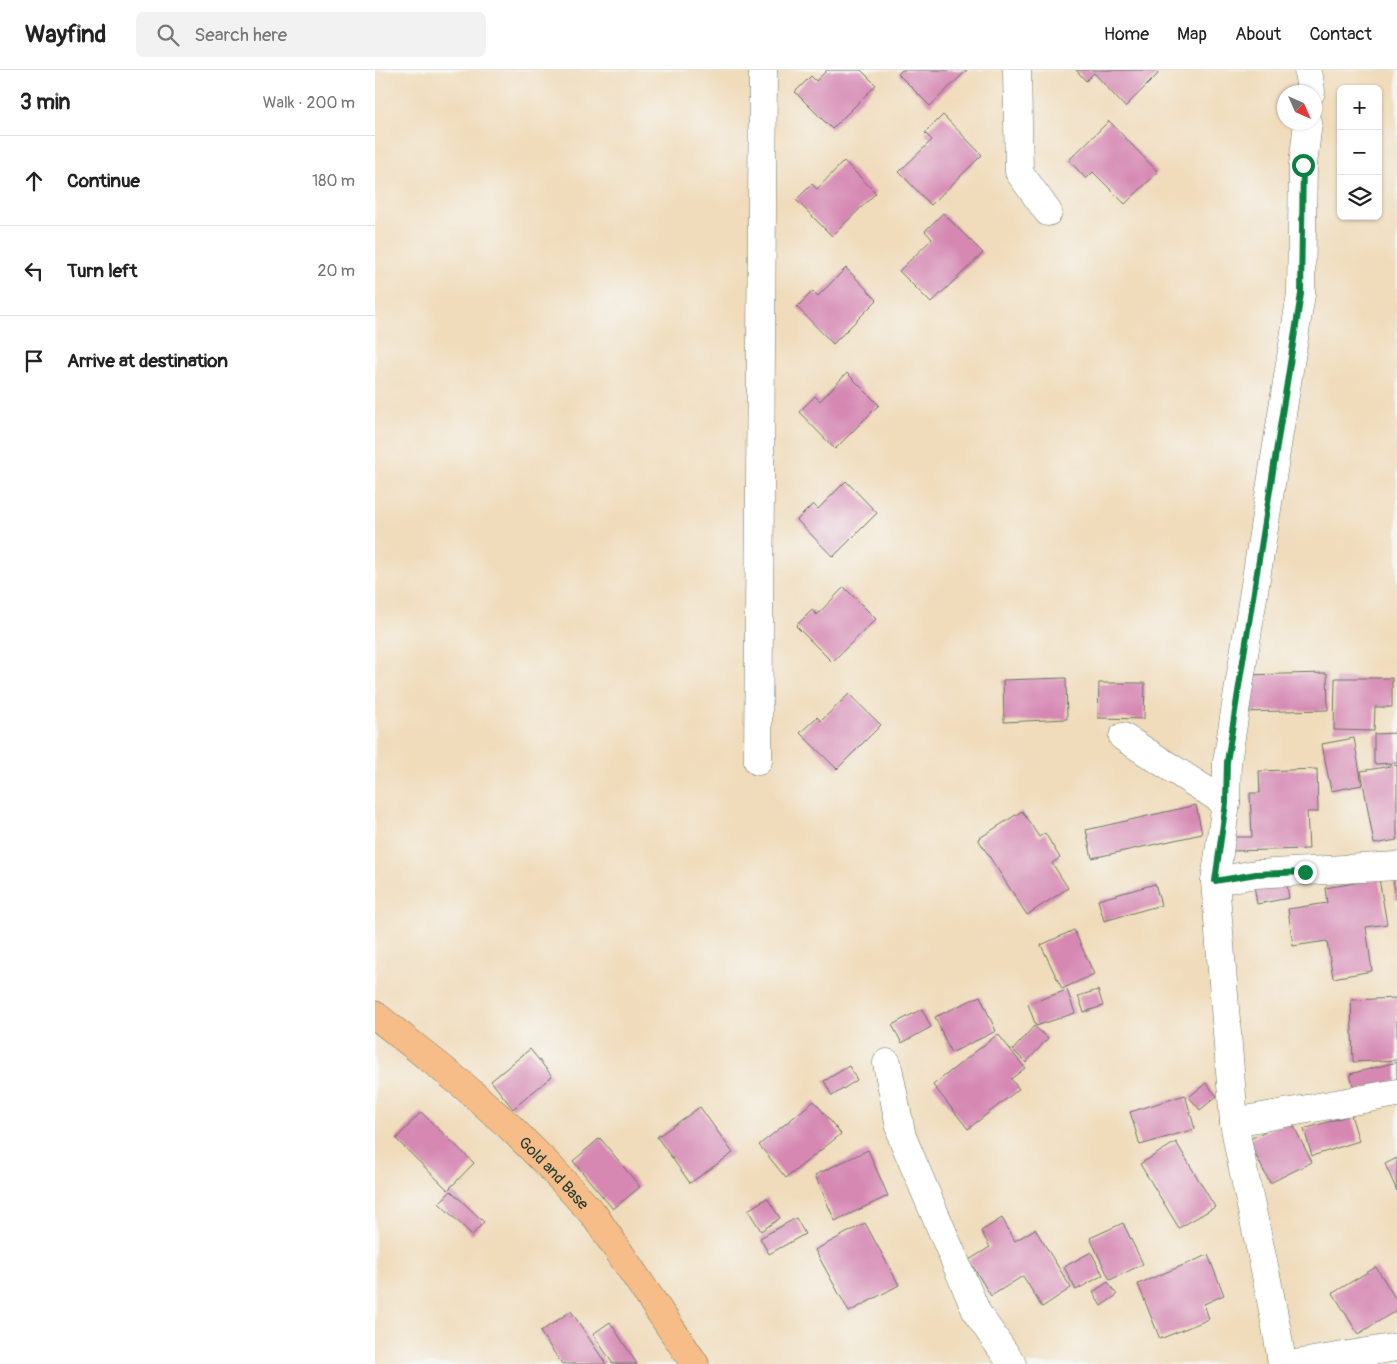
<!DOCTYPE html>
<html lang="en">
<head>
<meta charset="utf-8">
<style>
	body { margin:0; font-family:Pangolin,sans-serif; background:#f2f2f2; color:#222 }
	.controls { position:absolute; right:15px; top:15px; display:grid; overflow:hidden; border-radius:8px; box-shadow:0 1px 4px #0004 }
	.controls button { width:45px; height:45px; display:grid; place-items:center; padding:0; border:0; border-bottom:1px solid #e0e0e0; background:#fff; color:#222; font:25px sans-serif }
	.compass { position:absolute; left:902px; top:15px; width:45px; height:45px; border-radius:50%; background:#fff; box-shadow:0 1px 4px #0004; rotate:135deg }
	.stop { position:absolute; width:15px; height:15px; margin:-11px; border:4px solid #0b8043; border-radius:50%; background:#fff }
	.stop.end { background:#0b8043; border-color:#fff; box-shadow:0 1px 5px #0008 }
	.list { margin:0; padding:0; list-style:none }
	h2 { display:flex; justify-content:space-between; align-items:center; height:65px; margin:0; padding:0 20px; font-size:21px }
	h2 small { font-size:16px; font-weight:400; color:#767676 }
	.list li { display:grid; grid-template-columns:32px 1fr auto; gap:15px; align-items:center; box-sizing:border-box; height:90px; padding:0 20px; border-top:1px solid #e0e0e0 }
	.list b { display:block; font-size:19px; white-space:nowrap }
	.list em { font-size:16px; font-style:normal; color:#767676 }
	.icon { flex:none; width:28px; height:28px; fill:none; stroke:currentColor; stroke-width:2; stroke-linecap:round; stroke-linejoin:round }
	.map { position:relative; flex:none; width:1022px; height:1294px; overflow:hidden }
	header { display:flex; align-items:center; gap:30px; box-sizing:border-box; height:70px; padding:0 25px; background:#fff; border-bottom:1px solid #e0e0e0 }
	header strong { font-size:24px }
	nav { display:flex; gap:28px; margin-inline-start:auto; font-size:18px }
	.search { width:350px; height:45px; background:#f2f2f2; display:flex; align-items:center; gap:12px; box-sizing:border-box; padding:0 18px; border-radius:8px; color:#767676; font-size:19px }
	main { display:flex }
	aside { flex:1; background:#fff }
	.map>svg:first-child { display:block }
	.building { fill:#d688b3 }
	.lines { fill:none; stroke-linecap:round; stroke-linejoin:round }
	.minor-casing { stroke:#687563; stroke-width:29 }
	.major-casing { stroke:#687563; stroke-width:29 }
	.minor { stroke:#fff; stroke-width:28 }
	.major { stroke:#f7bd88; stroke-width:28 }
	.route { stroke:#0b8043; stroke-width:6 }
	.labels { text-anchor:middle; stroke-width:4; stroke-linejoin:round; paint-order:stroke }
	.street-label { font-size:16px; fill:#1f3d34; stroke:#f6f6f2 }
</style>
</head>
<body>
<header>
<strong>Wayfind</strong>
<div class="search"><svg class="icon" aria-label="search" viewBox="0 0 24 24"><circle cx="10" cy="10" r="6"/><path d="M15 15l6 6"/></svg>Search here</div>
<nav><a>Home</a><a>Map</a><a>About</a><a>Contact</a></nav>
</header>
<main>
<aside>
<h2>3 min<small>Walk · 200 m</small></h2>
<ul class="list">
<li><svg class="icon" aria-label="ahead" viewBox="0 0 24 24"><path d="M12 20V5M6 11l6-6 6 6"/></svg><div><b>Continue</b></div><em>180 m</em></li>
<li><svg class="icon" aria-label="left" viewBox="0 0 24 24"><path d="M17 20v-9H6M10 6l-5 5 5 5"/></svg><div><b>Turn left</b></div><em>20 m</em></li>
<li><svg class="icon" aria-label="arrive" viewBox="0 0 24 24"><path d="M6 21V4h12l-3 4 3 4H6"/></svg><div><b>Arrive at destination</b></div></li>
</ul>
</aside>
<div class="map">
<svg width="1022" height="1294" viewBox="0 0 1022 1294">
	<rect width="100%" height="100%" fill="#f6f6f2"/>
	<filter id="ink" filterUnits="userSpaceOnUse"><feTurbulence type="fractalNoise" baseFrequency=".02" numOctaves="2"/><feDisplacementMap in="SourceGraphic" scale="10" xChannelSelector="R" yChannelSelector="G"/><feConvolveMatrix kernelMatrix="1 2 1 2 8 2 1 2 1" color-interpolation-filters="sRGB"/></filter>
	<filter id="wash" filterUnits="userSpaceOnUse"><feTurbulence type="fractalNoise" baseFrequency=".0096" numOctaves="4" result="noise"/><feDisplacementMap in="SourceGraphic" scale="20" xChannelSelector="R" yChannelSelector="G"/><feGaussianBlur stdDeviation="1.12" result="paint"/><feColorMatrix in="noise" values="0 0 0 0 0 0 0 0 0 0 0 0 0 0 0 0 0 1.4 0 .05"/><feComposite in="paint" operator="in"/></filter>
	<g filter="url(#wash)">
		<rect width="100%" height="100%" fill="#f0dcbb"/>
		<g id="blocks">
			<!-- building -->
			<g class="building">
				<polygon points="452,0 486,0 501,15 457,59 420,22 436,6 441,11"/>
				<polygon points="527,0 592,0 555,36 523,4"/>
				<polygon points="701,0 779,0 783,4 750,37 719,3 711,11"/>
				<polygon points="568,45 607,85 556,135 524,102 557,70 550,63"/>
				<polygon points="734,51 783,102 750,134 718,102 711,109 694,90"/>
				<polygon points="469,91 501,123 457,166 421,130 437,114 442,119"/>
				<polygon points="568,143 608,183 556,233 524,201 557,169 550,161"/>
				<polygon points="471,198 502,230 458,274 422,237 438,221 443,226"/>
				<polygon points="472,303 504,335 460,379 424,342 440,326 445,331"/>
				<polygon points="471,411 502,443 458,487 422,450 438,434 443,439"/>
				<polygon points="469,517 501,549 457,592 421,556 437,540 442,545"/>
				<polygon points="952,603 953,640 867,642 867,605"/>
				<polygon points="691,608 692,649 629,652 628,610"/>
				<polygon points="960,608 1017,608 1017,637 1000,637 999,661 959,660"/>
				<polygon points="724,613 770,613 769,649 723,648"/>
				<polygon points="474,624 506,655 462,699 425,663 442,647 446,651"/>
				<polygon points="1022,663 1022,693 999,694 999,664"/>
				<polygon points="979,668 987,715 956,721 947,674"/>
				<polygon points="1022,695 1022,770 999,774 986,701"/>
				<polygon points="942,699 943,742 932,742 934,779 858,781 858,767 877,767 875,723 885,723 884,701"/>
				<polygon points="821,735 827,764 717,788 711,760"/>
				<polygon points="647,741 664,767 670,763 685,788 677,793 693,818 652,845 603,769"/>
				<polygon points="1018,803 1022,803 1022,829 1020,829"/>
				<polygon points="911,809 914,828 882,834 879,815"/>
				<polygon points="1004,809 1012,854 991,857 997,901 958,908 952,871 918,876 913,839 952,833 950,818"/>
				<polygon points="780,814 786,835 729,851 723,830"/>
				<polygon points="699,860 719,904 687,919 666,875"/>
				<polygon points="692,920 700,943 661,956 653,934"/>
				<polygon points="723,920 728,936 709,942 703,926"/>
				<polygon points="605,926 621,961 576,983 560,947"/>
				<polygon points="1022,928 1022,990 978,992 976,930"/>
				<polygon points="547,939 556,957 527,973 517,955"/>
				<polygon points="659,956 673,968 651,993 638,980"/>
				<polygon points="623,964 650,998 636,1009 644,1019 593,1059 558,1015"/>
				<polygon points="155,979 177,1006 138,1039 116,1011"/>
				<polygon points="1022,992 1022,1011 980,1022 975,1004"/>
				<polygon points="474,996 482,1010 457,1026 449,1011"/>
				<polygon points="831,1013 842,1026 825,1040 814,1027"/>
				<polygon points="810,1025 820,1059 765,1075 755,1042"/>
				<polygon points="439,1031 466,1064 411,1108 384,1075"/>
				<polygon points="325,1037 358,1083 315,1113 282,1067"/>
				<polygon points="46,1042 99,1093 73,1120 21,1069"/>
				<polygon points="976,1045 984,1071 937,1086 929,1059"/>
				<polygon points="915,1049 937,1092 895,1113 873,1070"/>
				<polygon points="225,1068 265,1117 238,1139 198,1091"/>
				<polygon points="801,1072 840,1137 804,1158 765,1094"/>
				<polygon points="493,1080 513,1126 460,1151 440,1105"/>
				<polygon points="1022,1088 1022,1121 1010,1094"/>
				<polygon points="76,1121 109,1152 97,1165 64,1133"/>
				<polygon points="392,1128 405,1148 386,1161 373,1140"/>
				<polygon points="421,1148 430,1164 394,1184 385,1168"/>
				<polygon points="627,1148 640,1171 660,1159 696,1218 667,1237 648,1206 616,1226 594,1190 615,1177 606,1161"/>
				<polygon points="490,1153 524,1215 474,1242 440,1180"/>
				<polygon points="748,1153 768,1194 735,1210 715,1168"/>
				<polygon points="716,1182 728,1205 701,1220 689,1197"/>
				<polygon points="833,1185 849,1225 829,1234 834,1249 785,1269 763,1214"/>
				<polygon points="1001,1197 1022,1231 1022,1240 983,1264 958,1223"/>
				<polygon points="733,1212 742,1225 726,1236 718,1222"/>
				<polygon points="196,1241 231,1294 187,1294 165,1262"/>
				<polygon points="235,1252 262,1294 238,1294 218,1264"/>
			</g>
		</g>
	</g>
	<g filter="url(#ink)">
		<use href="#blocks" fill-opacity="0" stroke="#687563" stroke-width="1"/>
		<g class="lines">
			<defs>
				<g id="minor">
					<polyline points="642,0 644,102 673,142"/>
					<polyline points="933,0 936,22"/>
					<polyline points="748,667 851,733"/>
					<polyline points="383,691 388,0"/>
					<polyline points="840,811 881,804 1022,796"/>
					<polyline points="512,993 527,1067 602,1243 637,1294"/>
					<polyline points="859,1052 1022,1023"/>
					<path d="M907 1294C896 1213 873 1133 859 1052L840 811 851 733 852 692 926 224 928 95 933 52"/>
					<polyline points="920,1294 1022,1277"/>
				</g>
				<g id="major">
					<path id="s1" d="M0 945 89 1016 134 1056 175 1097 219 1145 320 1294"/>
				</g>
			</defs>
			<!-- minor casing -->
			<use href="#minor" class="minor-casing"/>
			<!-- major casing -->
			<use href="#major" class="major-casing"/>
			<!-- minor -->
			<use href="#minor" class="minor"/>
			<!-- major -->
			<use href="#major" class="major"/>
		</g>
	</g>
	<g class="lines" filter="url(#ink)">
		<!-- route -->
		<polyline class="route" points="928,95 926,224 852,692 851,733 840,811 881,804 930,802"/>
	</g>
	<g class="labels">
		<!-- street labels -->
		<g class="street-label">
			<text dy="6" stroke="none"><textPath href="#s1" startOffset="239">Gold and Base</textPath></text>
		</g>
	</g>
</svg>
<div class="controls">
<button>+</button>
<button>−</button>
<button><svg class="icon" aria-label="layers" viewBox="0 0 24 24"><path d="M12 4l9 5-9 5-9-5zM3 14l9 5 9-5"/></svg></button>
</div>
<svg class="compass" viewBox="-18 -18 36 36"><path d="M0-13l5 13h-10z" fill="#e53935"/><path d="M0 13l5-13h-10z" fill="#767676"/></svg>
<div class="stop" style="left:928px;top:95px"></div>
<div class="stop end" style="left:930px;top:802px"></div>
</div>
</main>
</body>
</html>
